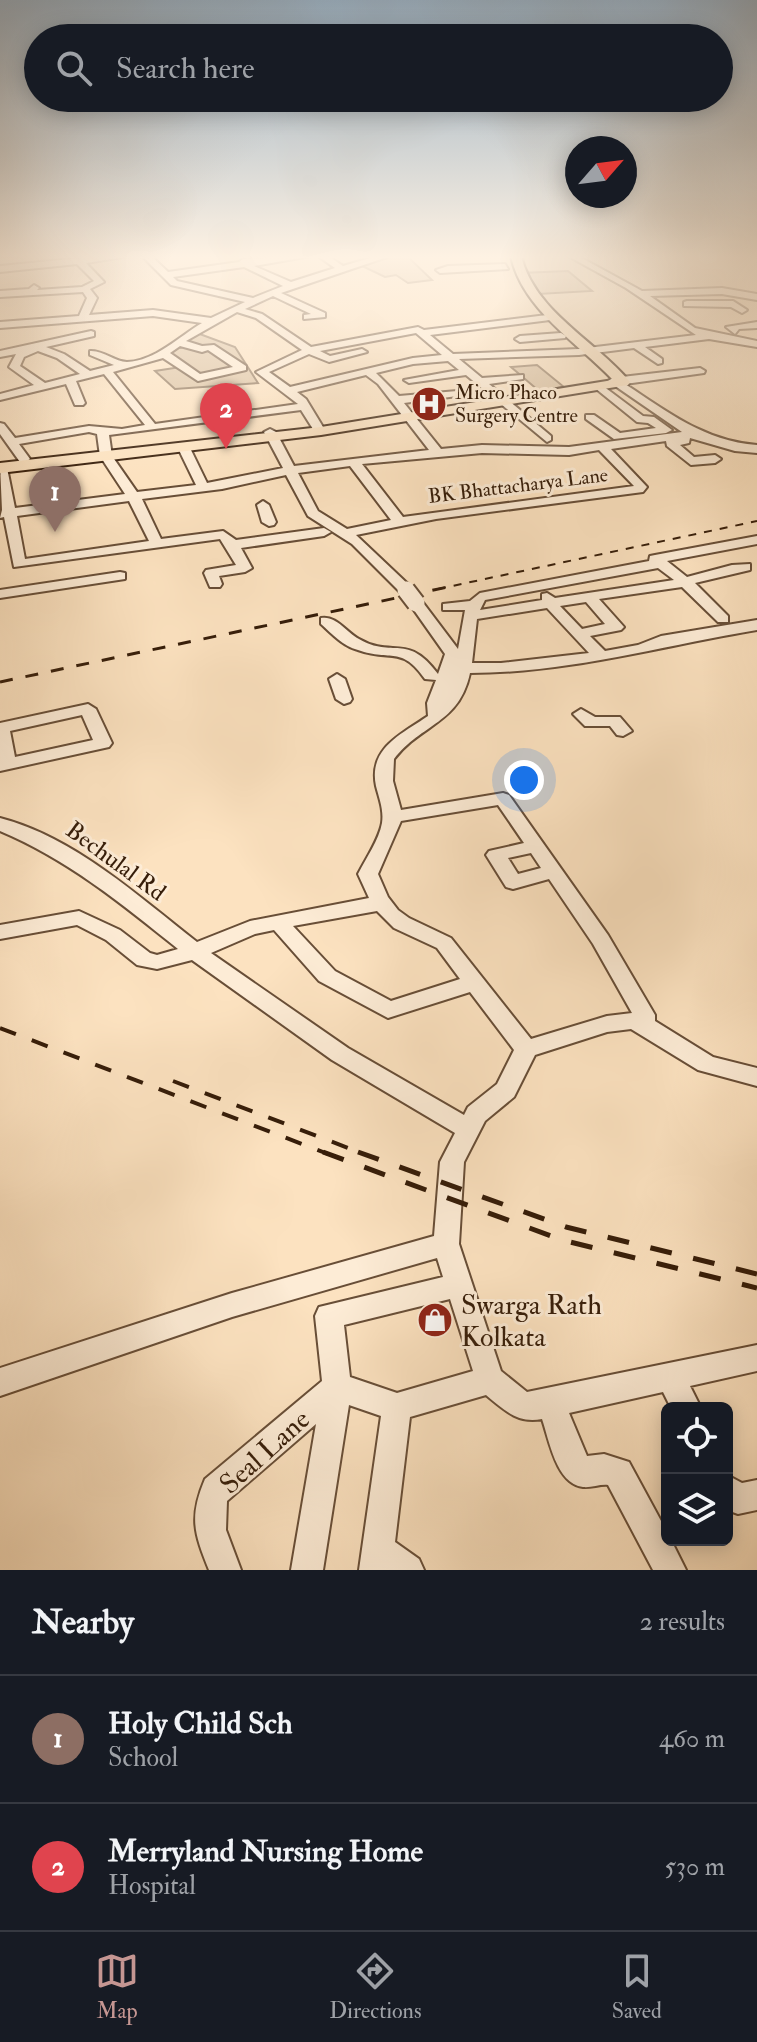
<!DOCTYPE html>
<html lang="en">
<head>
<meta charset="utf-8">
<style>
	body { margin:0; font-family:"IM FELL Double Pica",serif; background:#242831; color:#f1f3f6 }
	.controls { position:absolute; right:24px; bottom:24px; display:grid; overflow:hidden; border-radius:12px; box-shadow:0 4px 20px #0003 }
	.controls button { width:72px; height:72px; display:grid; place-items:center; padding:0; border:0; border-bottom:2px solid #363941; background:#171b24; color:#f1f3f6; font:40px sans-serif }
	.compass { position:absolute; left:565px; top:136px; width:72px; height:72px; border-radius:50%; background:#171b24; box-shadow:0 4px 20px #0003; rotate:62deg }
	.you { position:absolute; left:524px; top:780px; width:28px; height:28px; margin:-20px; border:6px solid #fff; border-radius:50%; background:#1a73e8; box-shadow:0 0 0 12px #1a73e833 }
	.badge { display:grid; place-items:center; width:52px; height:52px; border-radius:50%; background:#c59692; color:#fff; font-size:26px; font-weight:700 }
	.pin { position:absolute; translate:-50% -66px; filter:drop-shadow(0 2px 4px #0008) }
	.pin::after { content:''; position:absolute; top:42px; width:28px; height:24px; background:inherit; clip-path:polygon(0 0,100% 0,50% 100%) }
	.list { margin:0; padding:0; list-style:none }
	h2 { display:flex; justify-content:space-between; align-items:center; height:104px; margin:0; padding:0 32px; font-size:34px }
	h2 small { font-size:26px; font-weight:400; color:#9ea1a6 }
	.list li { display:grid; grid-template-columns:52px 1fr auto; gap:24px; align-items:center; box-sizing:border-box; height:128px; padding:0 32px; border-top:2px solid #363941 }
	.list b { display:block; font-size:30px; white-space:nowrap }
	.list p { margin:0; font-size:26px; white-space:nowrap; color:#9ea1a6 }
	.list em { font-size:26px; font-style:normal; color:#9ea1a6 }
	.icon { flex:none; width:44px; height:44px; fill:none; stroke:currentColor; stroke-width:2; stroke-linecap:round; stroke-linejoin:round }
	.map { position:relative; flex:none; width:757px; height:1570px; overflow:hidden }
	.search { position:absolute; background:#171b24; box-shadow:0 4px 20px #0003; left:24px; right:24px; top:24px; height:88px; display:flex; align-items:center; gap:20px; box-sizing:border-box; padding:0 28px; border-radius:44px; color:#9ea1a6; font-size:30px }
	.sheet { height:360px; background:#171b24 }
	nav { display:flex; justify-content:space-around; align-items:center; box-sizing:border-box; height:112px; border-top:2px solid #363941; background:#171b24; font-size:22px; color:#9ea1a6 }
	nav a { display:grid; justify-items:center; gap:4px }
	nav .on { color:#c59692 }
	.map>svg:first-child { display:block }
	.green { fill:#dac1a1; stroke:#886f55; stroke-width:2 }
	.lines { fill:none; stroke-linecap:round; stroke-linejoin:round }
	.minor-casing { stroke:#684e37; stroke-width:4 }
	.major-casing { stroke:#361d09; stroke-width:4 }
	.minor { fill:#fdecd6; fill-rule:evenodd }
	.major { fill:#fce2c0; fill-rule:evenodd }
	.rail-far3 { stroke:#361d09; stroke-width:2; stroke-dasharray:8 8; stroke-linecap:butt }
	.rail-far2 { stroke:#361d09; stroke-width:3; stroke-dasharray:13 13; stroke-linecap:butt }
	.rail-far1 { stroke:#361d09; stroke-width:4; stroke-dasharray:17 17; stroke-linecap:butt }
	.rail { stroke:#361d09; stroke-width:5; stroke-dasharray:22 22; stroke-linecap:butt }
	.minor-bridge-casing { stroke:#684e37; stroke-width:21; stroke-linecap:butt }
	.minor-bridge { stroke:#fdecd6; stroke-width:17 }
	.wall { fill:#877159; stroke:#361d09; stroke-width:2 }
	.labels { text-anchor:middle; stroke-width:6; stroke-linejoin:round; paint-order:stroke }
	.far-poi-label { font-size:20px; fill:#361d09; stroke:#fdecd6; text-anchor:start }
	.far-street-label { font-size:20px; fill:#361d09; stroke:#fdecd6 }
	.street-label { font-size:24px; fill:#361d09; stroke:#fdecd6 }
	.near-poi-label { font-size:28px; fill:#361d09; stroke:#fdecd6; text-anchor:start }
	.near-street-label { font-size:28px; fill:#361d09; stroke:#fdecd6 }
</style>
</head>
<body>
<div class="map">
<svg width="757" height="1570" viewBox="0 0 757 1570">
	<rect width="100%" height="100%" fill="#fce2c0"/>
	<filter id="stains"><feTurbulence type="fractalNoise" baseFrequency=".0025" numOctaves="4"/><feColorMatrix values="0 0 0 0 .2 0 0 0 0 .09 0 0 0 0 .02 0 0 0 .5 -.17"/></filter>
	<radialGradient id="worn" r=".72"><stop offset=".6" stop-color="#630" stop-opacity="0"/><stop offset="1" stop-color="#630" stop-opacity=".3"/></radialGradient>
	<!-- green -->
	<g class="green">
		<polygon points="397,256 407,256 432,280 408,283 396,275 385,277 360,265"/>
		<polygon points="568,271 592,291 538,294 520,273"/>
		<polygon points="197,333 235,347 258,383 175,389 155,371 181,367 164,355"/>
		<polygon points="537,365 564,387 539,391 511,367"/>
	</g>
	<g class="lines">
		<defs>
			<g id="minor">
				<path d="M101 256H129L86 263 104 282 90 289 97 298 89 315 153 310 211 318 245 302 171 285 142 256H151L168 272 239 262 243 259 311 256 254 266 291 282 335 268 318 256H328L343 266 377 256H390L281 293 325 313V317L304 319V315L311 314 273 296 245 309 262 314 311 347 418 327 424 330 547 315 550 316V320L430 335 453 354 579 349 696 335 626 288 568 256H578L642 291 722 288 757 294V300L722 294 650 296 695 328 757 341V347L709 339 645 347 662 359V363L658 364 634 348 579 355 459 359 482 378 523 375V379L489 384 551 436V440L547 442 466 375 409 383 404 380 459 370 448 361 413 364 376 373 399 396 469 390 470 392 465 395 404 403 441 449 482 445 569 447 682 432 608 381 613 378 700 368 705 371 704 373 625 384C668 412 704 441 757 445V453L735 451 690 438 689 443 680 445 694 457 715 455 721 459 715 463 691 465 667 446 666 441 611 449 647 487 643 492 436 519 356 535 411 587 413 590 406 594 401 593 352 544 308 516 286 475 222 489 142 499 161 539 223 531 236 540 324 528 331 532 324 536 241 548 252 568 245 572 219 576 222 584 220 587H210L204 573 206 570 236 565 220 539 14 567 4 517 0 518 2 510 0 465 7 468 15 508 125 494 100 456 97 434 89 432 19 444 30 459 24 463 20 462 0 434V423L4 424 15 438 89 426 122 429 145 425 104 374 76 381 85 403 83 405H75L66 384 0 400V394L34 385 9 367 16 354 0 357V351L91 331 94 332V336L46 347 64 354 90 371 114 365 90 355V351C103 350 115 362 127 362 155 361 180 336 202 323L153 316 0 328V322L79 316 87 298 83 292 0 297V291L29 289 34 285 39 288 37 290 82 287 94 281 77 264 0 272V266ZM244 267 283 286 253 298 177 281 173 277ZM237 312 256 318 302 350 256 372 298 404 155 424 113 372 163 358 198 381 246 370V366L214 345 202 346 186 341ZM416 333 442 355 413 358 290 387 269 372 309 354 329 362 367 352 362 349 330 356 320 351ZM180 346 202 352 208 350 233 367 200 374 170 353ZM38 351 57 358 80 374 45 383 20 366 24 357ZM366 375 378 384 429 450 294 466 276 432 270 429 264 432 283 468 207 483 190 448 184 444 178 448 196 485 137 492 112 456 109 435 301 410 313 429H321L323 427 306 399 297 392ZM599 450 634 486 403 517 362 464 482 453 569 455ZM350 466 391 520 347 529 318 511 298 473ZM129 501 149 541 25 559 17 516Z"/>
				<polygon points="505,264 508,269 440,273 436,270 448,266"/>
				<polygon points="687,301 733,301 747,310 742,313 731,307 684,306 684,302"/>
				<polygon points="757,322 757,328 739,329 735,334 726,327"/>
				<polygon points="561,333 566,336 565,338 520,342 515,339 520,336"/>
				<polygon points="599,383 643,416 654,417 672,430 666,433 614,439 586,419 586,415 594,415 620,433 656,428 648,423 637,422 595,388 594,386"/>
				<polygon points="263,501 269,505 276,522 274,525 269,526 262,522 257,505"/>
				<path d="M757 536V544L667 561 687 577 732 565 750 564V570L695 583 728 616V622H718L682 587 599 599 624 627 621 630 590 636 605 651 638 645 661 636 757 620V630C661 646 568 673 470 673 459 724 422 723 394 759L393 781 401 810 503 793 509 795 608 935 655 1015V1021L713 1057 757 1068V1086L698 1070 631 1029 607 1032 535 1055 514 1097 485 1121 464 1162 459 1244 501 1371 527 1392 757 1345V1371L690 1386 701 1408H671L663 1392 569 1413 587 1456 604 1454 629 1462 667 1532V1540H671L686 1570H653L608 1485C600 1484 591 1488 583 1487 556 1484 549 1439 542 1419 518 1424 504 1410 486 1395L410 1417 395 1542 419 1559 424 1570H359L381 1416 349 1405 323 1570H291L316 1424 227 1501 226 1530 241 1570H209C194 1533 189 1517 205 1479L322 1381 315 1316 319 1307 443 1277 437 1258 232 1317 0 1396V1368L232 1293 434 1236 440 1162 455 1133 332 1060 192 960 157 969 137 965 106 940 77 925 0 939V925L79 911 120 930 150 953 157 955 178 949C122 904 67 859 0 831V818C74 837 138 896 197 942L250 921 369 898 358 874C366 858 379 840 382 823 384 810 379 798 376 786 368 748 402 734 428 716L427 703 436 680 425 679C401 645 392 662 358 650 343 646 332 634 321 624V618C336 615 346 632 359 639 393 659 407 632 438 674L445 654 409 603 411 600H421L458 649 465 610H443V604L470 601 480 593 649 561 650 556 655 555ZM658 568 674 580 555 598 547 593 542 594V600L480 610 485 600ZM586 602 605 624 582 629 560 606ZM547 608 589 653 501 663H472L477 619ZM498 805 524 843 489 851 486 855 506 887 513 889 549 879 593 944 632 1013 607 1016 531 1039 451 938 409 918 398 910 388 897 378 874 401 821ZM531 853 541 868 518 874 508 858ZM377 911 394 928 437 948 460 979 391 1001 335 971 293 926ZM274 930 319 981 388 1018 470 992 514 1050 497 1084 468 1107 464 1115 348 1048 211 953 255 934ZM450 1299 473 1371 397 1393 350 1377 344 1325Z"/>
				<polygon points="120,572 125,573 125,579 0,598 0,590"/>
				<polygon points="337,674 345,679 352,699 350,702 344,704 336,699 329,679"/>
				<path d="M88 704 96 709 112 743 109 747 0 771V723ZM82 715 93 740 15 757 10 731Z"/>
				<polygon points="581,709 595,717 620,717 632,731 623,736 617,735 610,726 585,726 573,714"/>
				<polygon points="727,1475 742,1483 757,1480 757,1510 738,1514 727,1510"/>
			</g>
			<path id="major" d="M511 256H521C535 312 595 340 630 382L628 385 321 435 0 473V463L321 427 613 380C578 343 522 309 511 256Z"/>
		</defs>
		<!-- minor casing -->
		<use href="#minor" class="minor-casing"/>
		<!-- major casing -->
		<use href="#major" class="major-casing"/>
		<!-- minor -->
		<use href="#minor" class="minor"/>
		<!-- major -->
		<use href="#major" class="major"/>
		<!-- rail-far3 -->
		<polyline class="rail-far3" points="438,589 757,521"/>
		<!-- rail-far2 -->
		<polyline class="rail-far2" points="0,682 448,587"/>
		<!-- rail-far1 -->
		<g class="rail-far1">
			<polyline points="0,1028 328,1154"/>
			<polyline points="173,1081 364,1154"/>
		</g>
		<!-- rail -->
		<g class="rail">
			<polyline points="323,1152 562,1240 757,1288"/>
			<polyline points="358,1152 566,1227 757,1274"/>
		</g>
		<defs>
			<polyline id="minor-bridge" points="406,590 416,603"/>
		</defs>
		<!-- minor-bridge casing -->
		<use href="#minor-bridge" class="minor-bridge-casing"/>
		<!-- minor-bridge -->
		<use href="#minor-bridge" class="minor-bridge"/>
	</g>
	<!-- wall -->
	<rect class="wall" x="0" y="256" width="18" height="1"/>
	<!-- sky -->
	<linearGradient id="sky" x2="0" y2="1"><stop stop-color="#95acbf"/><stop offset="0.54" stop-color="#fef2e3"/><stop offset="1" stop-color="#fef2e3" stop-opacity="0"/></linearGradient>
	<rect width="757" height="476" fill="url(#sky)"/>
	<!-- icons -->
	<defs>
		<symbol id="hospital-disc" viewBox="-11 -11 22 22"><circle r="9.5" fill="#8f2418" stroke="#fdecd6"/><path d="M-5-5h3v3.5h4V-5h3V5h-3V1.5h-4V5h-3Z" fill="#fff"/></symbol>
		<symbol id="shop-disc" viewBox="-11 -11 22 22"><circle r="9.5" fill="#8f2418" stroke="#fdecd6"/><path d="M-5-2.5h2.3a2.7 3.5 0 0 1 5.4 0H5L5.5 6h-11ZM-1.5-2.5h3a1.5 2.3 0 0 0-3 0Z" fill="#fff"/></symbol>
	</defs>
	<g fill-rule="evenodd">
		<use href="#hospital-disc" x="409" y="384" width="40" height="40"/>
		<use href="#shop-disc" x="415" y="1300" width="40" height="40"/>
	</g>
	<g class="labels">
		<!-- far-poi labels -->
		<g class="far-poi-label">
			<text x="455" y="399">Micro Phaco<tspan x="455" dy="23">Surgery Centre</tspan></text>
		</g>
		<!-- far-street labels -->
		<g class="far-street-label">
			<text transform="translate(518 485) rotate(-7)" y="7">BK Bhattacharya Lane</text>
		</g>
		<!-- street labels -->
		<g class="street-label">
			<text transform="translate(116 861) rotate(36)" y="8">Bechulal Rd</text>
		</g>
		<!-- near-poi labels -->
		<g class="near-poi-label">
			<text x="461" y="1314">Swarga Rath<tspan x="461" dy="32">Kolkata</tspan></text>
		</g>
		<!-- near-street labels -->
		<g class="near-street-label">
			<text transform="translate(264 1451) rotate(-42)" y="10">Seal Lane</text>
		</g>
	</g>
	<rect width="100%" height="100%" filter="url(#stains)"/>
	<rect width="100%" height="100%" fill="url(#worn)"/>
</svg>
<div class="controls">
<button><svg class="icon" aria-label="locate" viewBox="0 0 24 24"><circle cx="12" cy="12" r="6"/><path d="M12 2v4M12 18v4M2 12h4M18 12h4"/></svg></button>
<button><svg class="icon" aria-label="layers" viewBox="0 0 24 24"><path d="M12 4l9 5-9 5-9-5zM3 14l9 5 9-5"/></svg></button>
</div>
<svg class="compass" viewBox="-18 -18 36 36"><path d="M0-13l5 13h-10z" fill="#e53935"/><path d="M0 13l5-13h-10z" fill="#9ea1a6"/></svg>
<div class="you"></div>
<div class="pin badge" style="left:55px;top:532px;background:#8d6e63">1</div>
<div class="pin badge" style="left:226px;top:449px;background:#e0444e">2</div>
<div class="search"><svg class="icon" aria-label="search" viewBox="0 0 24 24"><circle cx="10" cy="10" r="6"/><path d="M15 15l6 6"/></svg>Search here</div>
</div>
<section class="sheet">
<h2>Nearby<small>2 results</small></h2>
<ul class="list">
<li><span class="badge" style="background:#8d6e63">1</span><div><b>Holy Child Sch</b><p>School</p></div><em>460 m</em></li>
<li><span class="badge" style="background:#e0444e">2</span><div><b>Merryland Nursing Home</b><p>Hospital</p></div><em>530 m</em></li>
</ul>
</section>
<nav>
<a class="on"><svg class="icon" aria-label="map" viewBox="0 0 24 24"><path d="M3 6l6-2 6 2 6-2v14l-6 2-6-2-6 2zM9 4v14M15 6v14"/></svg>Map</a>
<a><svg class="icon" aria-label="directions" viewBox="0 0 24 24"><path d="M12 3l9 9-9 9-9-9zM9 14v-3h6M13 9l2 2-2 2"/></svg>Directions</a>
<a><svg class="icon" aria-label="saved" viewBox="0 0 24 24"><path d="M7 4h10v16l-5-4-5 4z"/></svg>Saved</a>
</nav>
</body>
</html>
